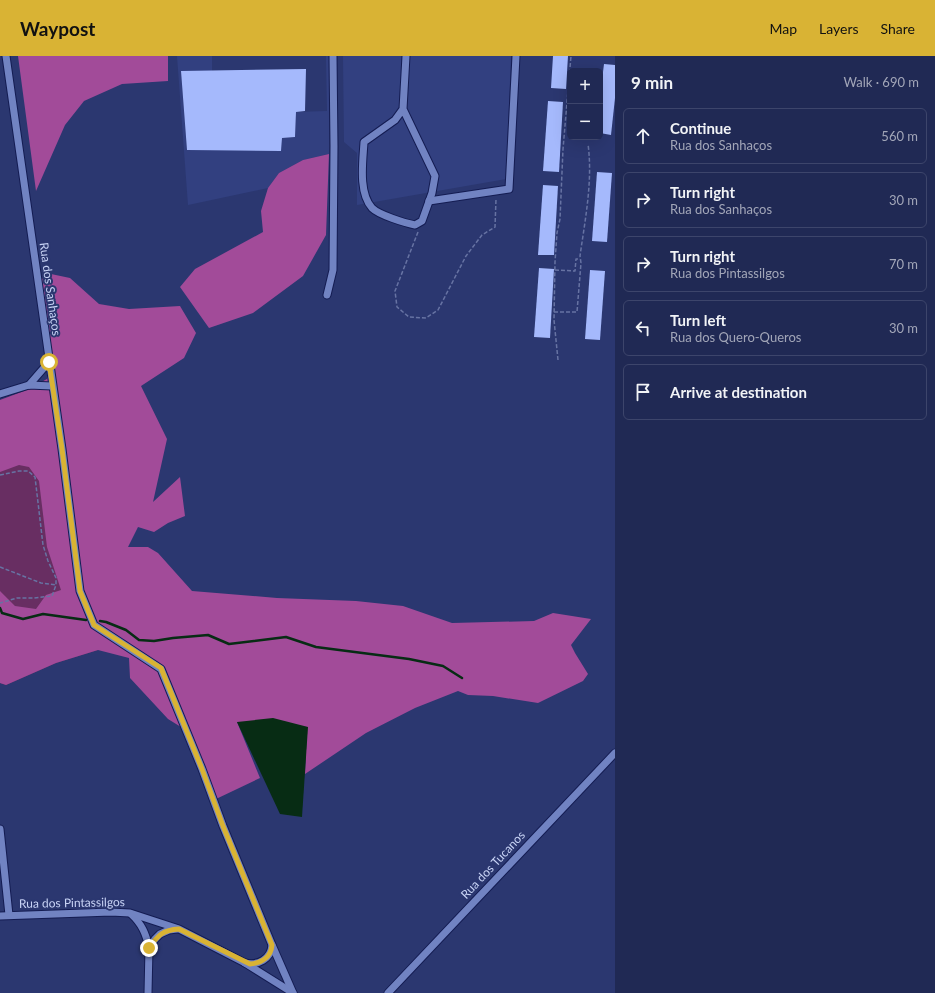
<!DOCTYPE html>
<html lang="en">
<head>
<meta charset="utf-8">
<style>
	body { margin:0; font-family:Lato,sans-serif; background:#28315a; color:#f1f3f6 }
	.controls { position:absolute; right:12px; top:12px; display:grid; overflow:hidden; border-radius:6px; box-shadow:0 4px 16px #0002 }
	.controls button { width:36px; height:36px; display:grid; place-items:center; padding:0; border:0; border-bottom:1px solid #3d456b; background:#202954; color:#f1f3f6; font:20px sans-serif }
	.stop { position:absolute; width:12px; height:12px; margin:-9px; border:3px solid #d9b334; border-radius:50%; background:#fff }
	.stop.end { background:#d9b334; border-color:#fff; box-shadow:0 1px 4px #0008 }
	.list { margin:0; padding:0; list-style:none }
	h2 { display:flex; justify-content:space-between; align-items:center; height:52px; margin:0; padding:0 16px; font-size:17px }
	h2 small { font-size:13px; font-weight:400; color:#a2a6b8 }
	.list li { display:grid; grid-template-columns:26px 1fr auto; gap:12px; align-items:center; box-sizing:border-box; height:56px; margin:0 8px 8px; padding:0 8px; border:1px solid #3d456b; border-radius:6px }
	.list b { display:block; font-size:15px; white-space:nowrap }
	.list p { margin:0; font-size:13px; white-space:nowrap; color:#a2a6b8 }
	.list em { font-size:13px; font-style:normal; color:#a2a6b8 }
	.icon { flex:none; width:22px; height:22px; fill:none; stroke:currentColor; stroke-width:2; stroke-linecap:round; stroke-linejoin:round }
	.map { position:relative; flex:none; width:615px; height:937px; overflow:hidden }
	header { display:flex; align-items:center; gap:24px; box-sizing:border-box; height:56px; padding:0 20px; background:#d9b334; color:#111 }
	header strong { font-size:19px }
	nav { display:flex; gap:22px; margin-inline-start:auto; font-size:14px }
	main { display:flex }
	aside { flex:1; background:#202954 }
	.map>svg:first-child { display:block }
	.built { fill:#324080 }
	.green { fill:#682e62 }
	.forest { fill:#a24b99 }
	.water { fill:#072c14 }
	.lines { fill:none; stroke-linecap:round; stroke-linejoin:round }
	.stream { stroke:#072c14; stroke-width:2.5 }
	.building { fill:#a5b9fc }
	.minor-casing { stroke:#141c52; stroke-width:9 }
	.path { stroke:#6773a3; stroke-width:1.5; stroke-dasharray:4 2; stroke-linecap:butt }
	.minor { stroke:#7183c2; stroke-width:7 }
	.route { stroke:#d9b334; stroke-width:5 }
	.labels { text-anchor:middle; stroke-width:4; stroke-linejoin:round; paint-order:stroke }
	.street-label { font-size:12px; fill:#c8d3f5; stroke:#2b3770 }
</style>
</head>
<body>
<header>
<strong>Waypost</strong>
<nav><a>Map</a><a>Layers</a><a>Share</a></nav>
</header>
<main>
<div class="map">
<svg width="615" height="937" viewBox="0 0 615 937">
	<rect width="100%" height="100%" fill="#2b3770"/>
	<!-- built -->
	<g class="built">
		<polygon points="177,0 212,0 212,15 181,15 187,94 281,95 282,82 295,81 296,56 327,55 326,0 329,0 329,98 303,104 279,117 268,132 188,149"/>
		<polygon points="343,0 511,0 506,123 357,149 357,97 344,86"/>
	</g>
	<!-- green -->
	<polygon class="green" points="47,323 98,594 56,607 6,629 0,627 0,344 27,334"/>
	<!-- forest -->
	<g class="forest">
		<polygon points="18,0 168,0 168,25 122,28 84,45 65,69 36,135"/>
		<polygon points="329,98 326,179 303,220 253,257 209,272 180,231 195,213 263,176 261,155 268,132 279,117 303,104"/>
		<polygon points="51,218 70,222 99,248 129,253 180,250 196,277 184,302 141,330 167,383 153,446 180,421 185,460 168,467 154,476 138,471 128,491 148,491 158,497 192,535 277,542 356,545 403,550 452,567 534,565 553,557 591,563 571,589 575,597 588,618 583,625 538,647 493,640 468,639 458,635 415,652 366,677 305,718 307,671 237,666 260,722 216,743 189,676 168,663 130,622 129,602 98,594 56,607 6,629 0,627 0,535 15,550 36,553 46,539 61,534 47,491 39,425 29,411 19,409 0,416 0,344 27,334 47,323 51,302 42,223"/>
	</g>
	<!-- water -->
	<polygon class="water" points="273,662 308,671 302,761 280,758 237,666"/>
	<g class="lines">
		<!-- stream -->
		<g class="stream">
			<polyline points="0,552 2,557 23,563 43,558 86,564"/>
			<polyline points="100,565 106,566 126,574 139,584 154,585 173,582 208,579 229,588 286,581 316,591 409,603 443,610 462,622"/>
		</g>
	</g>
	<!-- building -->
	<g class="building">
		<polygon points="553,0 568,0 566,33 551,32"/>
		<polygon points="604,8 615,9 615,42 611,79 600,77 600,40"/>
		<polygon points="306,13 305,55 296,56 295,81 282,82 281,95 187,94 181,15"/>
		<polygon points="548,45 563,46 559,116 543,115"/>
		<polygon points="597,116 612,117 607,186 592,185"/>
		<polygon points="543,129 558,130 554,199 538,199"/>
		<polygon points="539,212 554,213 550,282 534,281"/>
		<polygon points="590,214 605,215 600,284 585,283"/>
	</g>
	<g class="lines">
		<defs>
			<g id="minor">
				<path d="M6 0 62 393 80 535 94 569 161 613 202 713 223 770 272 889C271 903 258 910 245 907"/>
				<path d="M403 53 435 120 432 137 422 165 415 169C405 167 379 159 372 152 358 136 363 105 364 86L395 64 403 53 406 0"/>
				<polyline points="429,145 509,133 516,0"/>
				<polyline points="327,239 333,214 334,90 333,0"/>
				<polyline points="29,329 49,306"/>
				<polyline points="0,338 29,329 52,330"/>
				<polyline points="0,773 9,859"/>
				<path d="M131 858C142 868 146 878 149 892"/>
				<polyline points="0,860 111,856 130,857 179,873 245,907 293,937"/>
				<polyline points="272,889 293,937"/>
				<polyline points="148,937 149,892 155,883 160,878 169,874 177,873"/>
				<polyline points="388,937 615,697"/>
			</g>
		</defs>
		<!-- minor casing -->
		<use href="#minor" class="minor-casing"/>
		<!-- path -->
		<g class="path">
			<polyline points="418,176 395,235 397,251 409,261 426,262 438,254 466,200 482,179 495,171 496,143"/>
			<polyline points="555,214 575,215 576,203 580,203"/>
			<path d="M554 256H577L581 207 580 200C585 164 593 125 588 88"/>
			<polyline points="558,304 554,264 555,206 557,177 560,163 563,93 571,0"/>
			<polyline points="0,419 19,415 28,415 35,421 43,489 48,505 56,522 56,529 52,540 34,542 17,542 0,547"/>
			<polyline points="0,511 41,527 56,529"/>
		</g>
		<!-- minor -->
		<use href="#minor" class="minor"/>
	</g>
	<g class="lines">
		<!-- route -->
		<path class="route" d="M49 306 62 393 80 535 94 569 161 612 202 713 223 770 272 889C271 901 262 907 250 908L179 873C163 874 158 879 149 892"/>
	</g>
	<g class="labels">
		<!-- street labels -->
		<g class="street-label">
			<text transform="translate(50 233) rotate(82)" y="4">Rua dos Sanhaços</text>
			<text transform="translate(493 809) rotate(-47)" y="4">Rua dos Tucanos</text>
			<text transform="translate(72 847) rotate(-1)" y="4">Rua dos Pintassilgos</text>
		</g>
	</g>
</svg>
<div class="controls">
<button>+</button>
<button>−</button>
</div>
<div class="stop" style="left:49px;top:306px"></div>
<div class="stop end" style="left:149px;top:892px"></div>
</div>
<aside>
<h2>9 min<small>Walk · 690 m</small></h2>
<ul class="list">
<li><svg class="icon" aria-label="ahead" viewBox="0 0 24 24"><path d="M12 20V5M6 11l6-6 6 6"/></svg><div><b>Continue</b><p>Rua dos Sanhaços</p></div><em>560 m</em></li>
<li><svg class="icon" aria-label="right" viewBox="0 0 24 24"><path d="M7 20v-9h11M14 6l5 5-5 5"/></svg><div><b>Turn right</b><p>Rua dos Sanhaços</p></div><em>30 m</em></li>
<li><svg class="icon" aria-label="right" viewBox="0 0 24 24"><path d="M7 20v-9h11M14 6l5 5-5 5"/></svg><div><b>Turn right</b><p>Rua dos Pintassilgos</p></div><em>70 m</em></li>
<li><svg class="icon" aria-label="left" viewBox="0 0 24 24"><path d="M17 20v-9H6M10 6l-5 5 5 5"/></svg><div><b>Turn left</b><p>Rua dos Quero-Queros</p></div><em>30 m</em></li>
<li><svg class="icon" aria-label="arrive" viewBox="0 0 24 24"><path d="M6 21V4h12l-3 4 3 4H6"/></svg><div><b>Arrive at destination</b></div></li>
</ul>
</aside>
</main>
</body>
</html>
